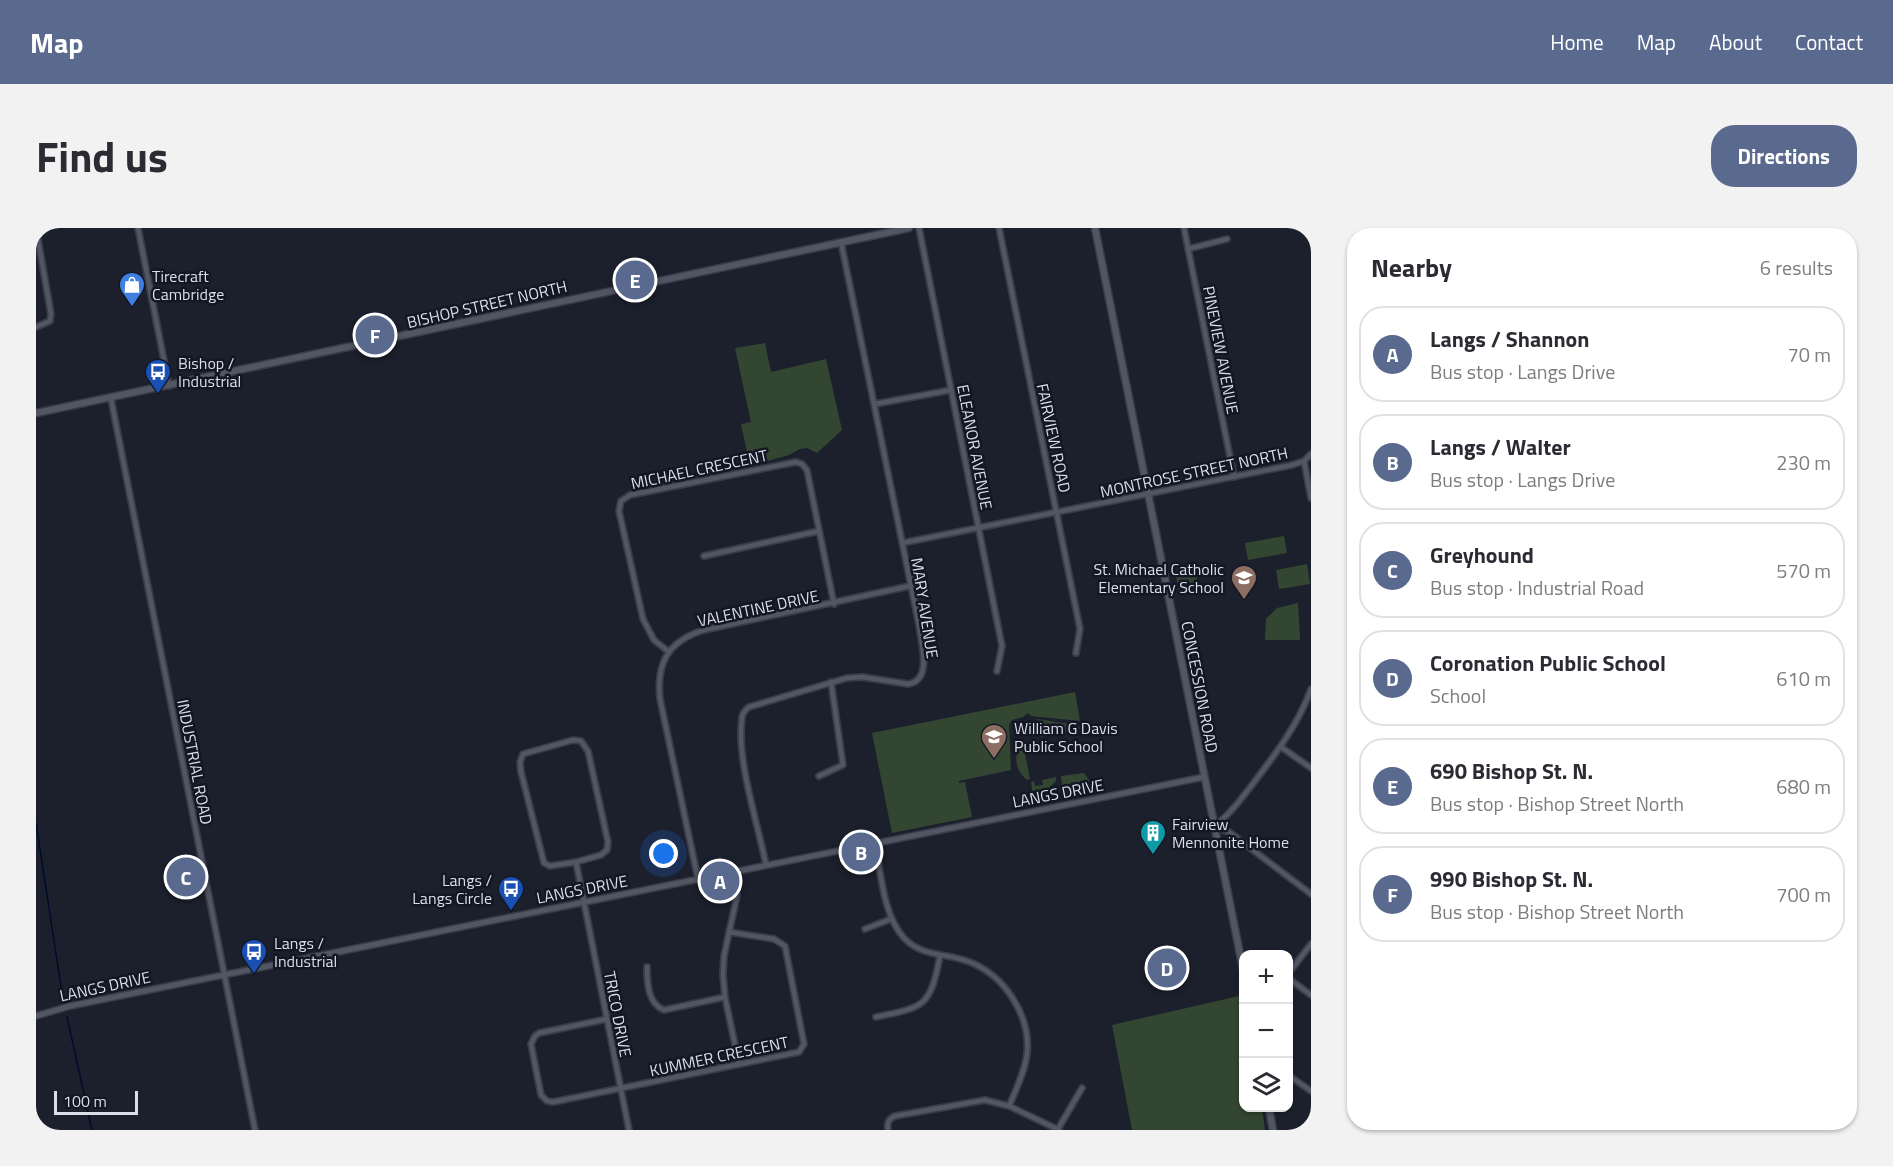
<!DOCTYPE html>
<html lang="en">
<head>
<meta charset="utf-8">
<style>
	body { margin:0; font-family:"Titillium Web",sans-serif; background:#f2f2f3; color:#2b2b33 }
	.controls { position:absolute; right:18px; bottom:18px; display:grid; overflow:hidden; border-radius:12px; box-shadow:0 2px 4px #0004 }
	.controls button { width:54px; height:54px; display:grid; place-items:center; padding:0; border:0; border-bottom:2px solid #e1e1e2; background:#fff; color:#2b2b33; font:30px sans-serif }
	.scale { position:absolute; left:18px; bottom:15px; width:84px; box-sizing:border-box; padding-left:6px; border:3px solid #dcdfe8; border-top:0; font-size:16px; line-height:21px; white-space:nowrap; color:#dcdfe8; -webkit-text-stroke:4px #131723; paint-order:stroke }
	.you { position:absolute; left:628px; top:626px; width:21px; height:21px; margin:-15px; border:4px solid #fff; border-radius:50%; background:#1a73e8; box-shadow:0 0 0 9px #1a73e833 }
	.badge { display:grid; place-items:center; width:39px; height:39px; border-radius:50%; background:#5a6a8e; color:#fff; font-size:20px; font-weight:700 }
	.pin { position:absolute; translate:-50% -50%; border:3px solid #fff; box-shadow:0 2px 6px #0006 }
	.list { margin:0; padding:0; list-style:none }
	h2 { display:flex; justify-content:space-between; align-items:center; height:78px; margin:0; padding:0 24px; font-size:26px }
	h2 small { font-size:20px; font-weight:400; color:#7c7c81 }
	.list li { display:grid; grid-template-columns:39px 1fr auto; gap:18px; align-items:center; box-sizing:border-box; height:96px; margin:0 12px 12px; padding:0 12px; border:2px solid #e1e1e2; border-radius:24px }
	.list b { display:block; font-size:22px; white-space:nowrap }
	.list p { margin:0; font-size:20px; white-space:nowrap; color:#7c7c81 }
	.list em { font-size:20px; font-style:normal; color:#7c7c81 }
	.icon { flex:none; width:33px; height:33px; fill:none; stroke:currentColor; stroke-width:2; stroke-linecap:round; stroke-linejoin:round }
	.map { position:relative; flex:none; width:1275px; height:902px; overflow:hidden; border-radius:24px }
	header { display:flex; align-items:center; gap:36px; box-sizing:border-box; height:84px; padding:0 30px; background:#5a6a8e; color:#fff }
	header strong { font-size:28px }
	nav { display:flex; gap:33px; margin-inline-start:auto; font-size:21px }
	.intro { display:flex; align-items:center; justify-content:space-between; box-sizing:border-box; height:144px; padding:0 36px }
	h1 { margin:0; font-size:42px }
	.button { padding:15px 27px; border-radius:24px; background:#5a6a8e; color:#fff; font-size:21px; font-weight:700 }
	main { display:flex; gap:36px; padding:0 36px }
	aside { flex:1; background:#fff; border-radius:24px; box-shadow:0 2px 4px #0004 }
	.map>svg:first-child { display:block }
	.green { fill:#334632 }
	.lines { fill:none; stroke-linecap:round; stroke-linejoin:round }
	.stream { stroke:#010b2b; stroke-width:1.5 }
	.minor-casing { stroke:#3a3d48; stroke-width:8 }
	.tertiary-casing { stroke:#3a3d48; stroke-width:8 }
	.secondary-casing { stroke:#3a3d48; stroke-width:9 }
	.minor { stroke:#515665; stroke-width:4.5 }
	.tertiary { stroke:#515665; stroke-width:5 }
	.secondary { stroke:#515665; stroke-width:6 }
	.labels { text-anchor:middle; stroke-width:5; stroke-linejoin:round; paint-order:stroke }
	.poi-label { font-size:16px; fill:#dcdfe8; stroke:#131723; text-anchor:start }
	.street-label { font-size:16px; fill:#dcdfe8; stroke:#131723 }
</style>
</head>
<body>
<header>
<strong>Map</strong>
<nav><a>Home</a><a>Map</a><a>About</a><a>Contact</a></nav>
</header>
<div class="intro"><h1>Find us</h1><a class="button">Directions</a></div>
<main>
<div class="map">
<svg width="1275" height="902" viewBox="0 0 1275 902">
	<rect width="100%" height="100%" fill="#1c202d"/>
	<!-- green -->
	<g class="green">
		<polygon points="729,115 735,144 790,131 806,202 781,225 771,220 764,221 753,227 714,238 705,196 715,194 699,120"/>
		<polygon points="1248,308 1251,325 1212,332 1209,315"/>
		<polygon points="1271,336 1274,356 1243,361 1240,342"/>
		<polygon points="1160,344 1163,361 1143,365 1140,348"/>
		<polygon points="1262,375 1264,412 1229,412 1230,391 1241,380"/>
		<polygon points="1039,464 1044,493 995,488 992,485 987,489 976,492 973,497 975,542 923,553 923,555 929,554 936,589 856,605 836,505"/>
		<polygon points="1001,491 1034,496 1049,500 1004,509 1002,500 996,501 996,498 1001,497"/>
		<path d="M988 521 994 551 991 552C981 543 979 536 981 522Z"/>
		<polygon points="1048,545 1053,552 1054,565 1027,570 1025,548"/>
		<polygon points="1020,549 1020,553 998,574 995,554 998,553 999,558 1007,557 1006,552"/>
		<polygon points="1203,768 1208,792 1208,880 1226,880 1229,902 1096,902 1076,797"/>
	</g>
	<g class="lines">
		<!-- stream -->
		<g class="stream">
			<polyline points="0,595 26,765"/>
			<polyline points="31,789 56,902"/>
		</g>
		<defs>
			<g id="minor">
				<polyline points="0,0 15,86 14,93 0,99"/>
				<polyline points="102,0 133,158"/>
				<polyline points="883,0 966,418 961,443"/>
				<polyline points="963,0 1044,401 1040,425"/>
				<polyline points="1148,0 1198,249"/>
				<polyline points="1152,21 1191,11"/>
				<polyline points="75,171 219,902"/>
				<polyline points="839,176 915,162"/>
				<polyline points="1268,233 1275,270"/>
				<polyline points="866,315 1256,237 1268,233 1275,226"/>
				<polyline points="668,328 783,303"/>
				<polyline points="633,424 618,412 607,391 583,283 585,273 594,267 760,234 766,236 771,242 798,376"/>
				<polyline points="1245,519 1275,540"/>
				<polyline points="783,548 807,537 795,454"/>
				<path d="M1178 599C1194 586 1206 570 1219 553 1241 524 1263 495 1275 461"/>
				<polyline points="1178,599 1193,604 1275,666"/>
				<path d="M839 615C845 645 847 687 868 710 886 729 909 725 931 733 968 746 995 787 991 826 989 843 980 862 973 878"/>
				<polyline points="540,634 565,627 571,622 572,614 552,523 545,513 537,512 487,526 484,534 485,544 508,635 514,638 540,634 593,902"/>
				<path d="M730 637C722 596 700 531 706 490 706 485 709 482 713 479L811 450 826 449 872 456C897 453 885 414 883 397L805 14"/>
				<polyline points="697,644 701,668 688,728 687,747 689,769 703,836"/>
				<path d="M662 651 624 471C620 435 632 413 668 402L874 358"/>
				<polyline points="829,701 855,691"/>
				<path d="M611 739C611 755 612 776 628 782L689 769"/>
				<polyline points="1252,746 1275,716"/>
				<polyline points="1252,750 1275,767"/>
				<path d="M840 789C889 779 894 779 904 728"/>
				<polyline points="571,791 503,805 499,808 495,816 505,867 511,873 517,874 763,824 768,816 749,718 738,711 693,704"/>
				<polyline points="1252,847 1275,863"/>
				<polyline points="1022,901 1046,860"/>
				<path d="M852 902C851 895 852 891 859 888L949 872 973 878 1023 902"/>
			</g>
			<polyline id="tertiary" points="0,788 34,778 1168,549"/>
			<g id="secondary">
				<polyline points="1059,0 1208,746"/>
				<path d="M0 185C291 125 582 60 873 0"/>
				<polyline points="1233,880 1237,902"/>
			</g>
		</defs>
		<!-- minor casing -->
		<use href="#minor" class="minor-casing"/>
		<!-- tertiary casing -->
		<use href="#tertiary" class="tertiary-casing"/>
		<!-- secondary casing -->
		<use href="#secondary" class="secondary-casing"/>
		<!-- minor -->
		<use href="#minor" class="minor"/>
		<!-- tertiary -->
		<use href="#tertiary" class="tertiary"/>
		<!-- secondary -->
		<use href="#secondary" class="secondary"/>
	</g>
	<!-- icons -->
	<defs>
		<symbol id="shop-pin" viewBox="-11 -11 22 30"><path d="M0 17L-7.5 6A9.5 9.5 0 1 1 7.5 6Z" fill="#3f7fe0" stroke="#131723"/><path d="M-5-2.5h2.3a2.7 3.5 0 0 1 5.4 0H5L5.5 6h-11ZM-1.5-2.5h3a1.5 2.3 0 0 0-3 0Z" fill="#fff"/></symbol>
		<symbol id="bus-pin" viewBox="-11 -11 22 30"><path d="M0 17L-7.5 6A9.5 9.5 0 1 1 7.5 6Z" fill="#1a4fb4" stroke="#131723"/><path d="M-5-6H5V4H4V6H2V4H-2V6H-4V4H-5ZM-3.5-4V0h7V-4ZM-3.5 1.2v1.5H-2V1.2ZM2 1.2v1.5H3.5V1.2Z" fill="#fff"/></symbol>
		<symbol id="school-pin" viewBox="-11 -11 22 30"><path d="M0 17L-7.5 6A9.5 9.5 0 1 1 7.5 6Z" fill="#8d6e63" stroke="#131723"/><path d="M0-5L7-2L0 1L-7-2ZM-4 1L0 2.5L4 1V4Q0 6-4 4Z" fill="#fff"/></symbol>
		<symbol id="building-pin" viewBox="-11 -11 22 30"><path d="M0 17L-7.5 6A9.5 9.5 0 1 1 7.5 6Z" fill="#0f9aa8" stroke="#131723"/><path d="M-4-6H4V6H1V3H-1V6H-4ZM-2.5-4.3h1.7v1.8h-1.7ZM.8-4.3h1.7v1.8H.8ZM-2.5-1h1.7V.8h-1.7ZM.8-1h1.7V.8H.8Z" fill="#fff"/></symbol>
	</defs>
	<g fill-rule="evenodd">
		<use href="#shop-pin" x="81" y="42" width="30" height="40"/>
		<use href="#bus-pin" x="107" y="129" width="30" height="40"/>
		<use href="#school-pin" x="1193" y="335" width="30" height="40"/>
		<use href="#school-pin" x="943" y="494" width="30" height="40"/>
		<use href="#building-pin" x="1102" y="590" width="30" height="40"/>
		<use href="#bus-pin" x="460" y="646" width="30" height="40"/>
		<use href="#bus-pin" x="203" y="709" width="30" height="40"/>
	</g>
	<g class="labels">
		<!-- poi labels -->
		<g class="poi-label">
			<text x="116" y="54">Tirecraft<tspan x="116" dy="18">Cambridge</tspan></text>
			<text x="142" y="141">Bishop /<tspan x="142" dy="18">Industrial</tspan></text>
			<text x="1188" y="347" text-anchor="end">St. Michael Catholic<tspan x="1188" dy="18">Elementary School</tspan></text>
			<text x="978" y="506">William G Davis<tspan x="978" dy="18">Public School</tspan></text>
			<text x="1136" y="602">Fairview<tspan x="1136" dy="18">Mennonite Home</tspan></text>
			<text x="456" y="658" text-anchor="end">Langs /<tspan x="456" dy="18">Langs Circle</tspan></text>
			<text x="238" y="721">Langs /<tspan x="238" dy="18">Industrial</tspan></text>
		</g>
		<!-- street labels -->
		<g class="street-label">
			<text transform="translate(451 76) rotate(-13)" y="6">BISHOP STREET NORTH</text>
			<text transform="translate(1185 122) rotate(79)" y="6">PINEVIEW AVENUE</text>
			<text transform="translate(1018 210) rotate(78)" y="6">FAIRVIEW ROAD</text>
			<text transform="translate(939 219) rotate(79)" y="6">ELEANOR AVENUE</text>
			<text transform="translate(663 241) rotate(-12)" y="6">MICHAEL CRESCENT</text>
			<text transform="translate(1158 244) rotate(-12)" y="6">MONTROSE STREET NORTH</text>
			<text transform="translate(722 380) rotate(-12)" y="6">VALENTINE DRIVE</text>
			<text transform="translate(889 380) rotate(81)" y="6">MARY AVENUE</text>
			<text transform="translate(1164 459) rotate(79)" y="6">CONCESSION ROAD</text>
			<text transform="translate(159 534) rotate(79)" y="6">INDUSTRIAL ROAD</text>
			<text transform="translate(1022 565) rotate(-11)" y="6">LANGS DRIVE</text>
			<text transform="translate(546 661) rotate(-11)" y="6">LANGS DRIVE</text>
			<text transform="translate(69 758) rotate(-12)" y="6">LANGS DRIVE</text>
			<text transform="translate(582 786) rotate(79)" y="6">TRICO DRIVE</text>
			<text transform="translate(683 828) rotate(-12)" y="6">KUMMER CRESCENT</text>
		</g>
	</g>
</svg>
<div class="controls">
<button>+</button>
<button>−</button>
<button><svg class="icon" aria-label="layers" viewBox="0 0 24 24"><path d="M12 4l9 5-9 5-9-5zM3 14l9 5 9-5"/></svg></button>
</div>
<div class="scale">100 m</div>
<div class="you"></div>
<div class="pin badge" style="left:684px;top:653px">A</div>
<div class="pin badge" style="left:825px;top:624px">B</div>
<div class="pin badge" style="left:150px;top:649px">C</div>
<div class="pin badge" style="left:1131px;top:740px">D</div>
<div class="pin badge" style="left:599px;top:52px">E</div>
<div class="pin badge" style="left:339px;top:107px">F</div>
</div>
<aside>
<h2>Nearby<small>6 results</small></h2>
<ul class="list">
<li><span class="badge">A</span><div><b>Langs / Shannon</b><p>Bus stop · Langs Drive</p></div><em>70 m</em></li>
<li><span class="badge">B</span><div><b>Langs / Walter</b><p>Bus stop · Langs Drive</p></div><em>230 m</em></li>
<li><span class="badge">C</span><div><b>Greyhound</b><p>Bus stop · Industrial Road</p></div><em>570 m</em></li>
<li><span class="badge">D</span><div><b>Coronation Public School</b><p>School</p></div><em>610 m</em></li>
<li><span class="badge">E</span><div><b>690 Bishop St. N.</b><p>Bus stop · Bishop Street North</p></div><em>680 m</em></li>
<li><span class="badge">F</span><div><b>990 Bishop St. N.</b><p>Bus stop · Bishop Street North</p></div><em>700 m</em></li>
</ul>
</aside>
</main>
</body>
</html>
